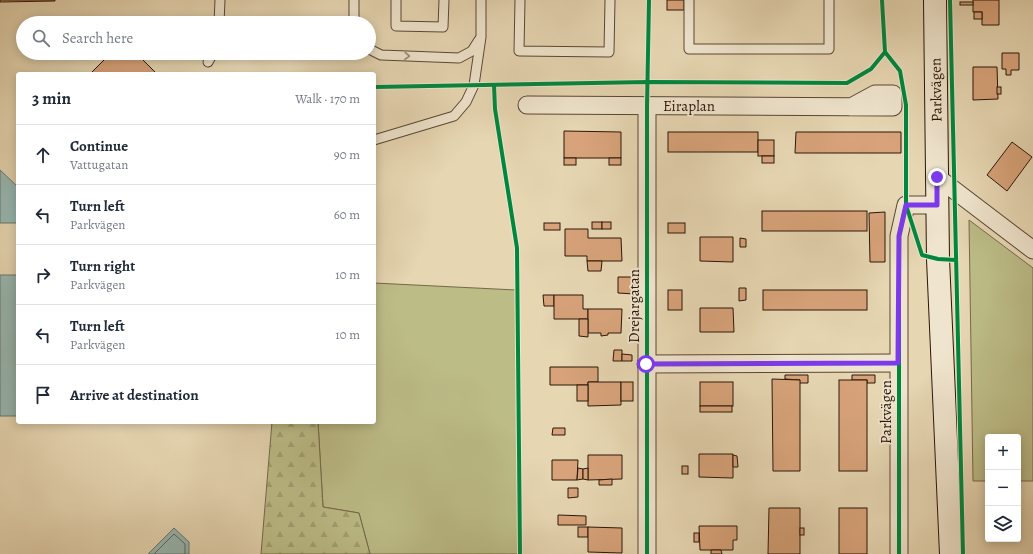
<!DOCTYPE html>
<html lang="en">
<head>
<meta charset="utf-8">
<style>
	body { margin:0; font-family:Alegreya,serif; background:#f2f2f3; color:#1f2937 }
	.controls { position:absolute; right:12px; bottom:12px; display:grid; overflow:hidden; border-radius:4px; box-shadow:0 2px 10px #0003 }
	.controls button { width:36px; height:36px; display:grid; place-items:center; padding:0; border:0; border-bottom:1px solid #e0e1e3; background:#fff; color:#1f2937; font:20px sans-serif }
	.stop { position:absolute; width:12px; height:12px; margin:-9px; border:3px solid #7c3aed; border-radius:50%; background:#fff }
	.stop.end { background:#7c3aed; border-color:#fff; box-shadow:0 1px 4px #0008 }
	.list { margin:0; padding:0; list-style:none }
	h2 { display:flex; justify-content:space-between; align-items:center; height:52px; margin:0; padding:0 16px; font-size:17px }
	h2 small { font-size:13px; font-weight:400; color:#747a83 }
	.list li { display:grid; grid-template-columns:26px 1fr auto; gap:12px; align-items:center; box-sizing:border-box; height:60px; padding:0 16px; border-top:1px solid #e0e1e3 }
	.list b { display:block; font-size:15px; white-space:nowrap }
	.list p { margin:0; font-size:13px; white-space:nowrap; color:#747a83 }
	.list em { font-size:13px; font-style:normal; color:#747a83 }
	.icon { flex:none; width:22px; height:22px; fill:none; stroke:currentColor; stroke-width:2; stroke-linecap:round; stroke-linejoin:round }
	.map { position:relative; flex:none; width:1033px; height:554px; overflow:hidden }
	.search { position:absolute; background:#fff; box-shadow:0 2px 10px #0003; left:16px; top:16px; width:360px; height:44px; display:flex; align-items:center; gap:10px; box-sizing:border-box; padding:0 14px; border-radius:22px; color:#747a83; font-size:15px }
	.panel { position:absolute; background:#fff; box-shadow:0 2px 10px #0003; left:16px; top:72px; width:360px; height:352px; border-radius:4px }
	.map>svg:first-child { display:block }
	.green { fill:#bcbc87; stroke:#746948 }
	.forest { fill:url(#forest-firs); stroke:#746948 }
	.water { fill:#97b8b3; stroke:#6c776f }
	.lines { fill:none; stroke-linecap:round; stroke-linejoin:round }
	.shore { stroke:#61675e; stroke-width:1 }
	.building { fill:#d8a37a; stroke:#2b1609 }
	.lane-casing { stroke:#5a4633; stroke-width:11 }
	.street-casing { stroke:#5a4633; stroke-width:19 }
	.secondary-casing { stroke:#2b1609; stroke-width:24 }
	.lane { stroke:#efe4cd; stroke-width:9 }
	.street { stroke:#efe4cd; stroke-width:17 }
	.secondary { stroke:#efe4cd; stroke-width:22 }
	.cycleway-casing { stroke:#efe4cd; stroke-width:6 }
	.cycleway { stroke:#00873e; stroke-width:4 }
	.oneway { stroke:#978775 }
	.route { stroke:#7c3aed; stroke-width:5 }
	.labels { text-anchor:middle; stroke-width:3.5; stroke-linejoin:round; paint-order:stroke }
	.street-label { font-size:15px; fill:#2b1609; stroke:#efe4cd }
</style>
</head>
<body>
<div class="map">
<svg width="1033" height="554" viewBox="0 0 1033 554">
	<defs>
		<pattern id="forest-firs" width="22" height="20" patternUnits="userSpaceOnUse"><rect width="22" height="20" fill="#bcbc87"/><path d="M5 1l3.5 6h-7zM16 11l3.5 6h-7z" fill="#a2a173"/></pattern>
	</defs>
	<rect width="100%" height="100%" fill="#e6d6b2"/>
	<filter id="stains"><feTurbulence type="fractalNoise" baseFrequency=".005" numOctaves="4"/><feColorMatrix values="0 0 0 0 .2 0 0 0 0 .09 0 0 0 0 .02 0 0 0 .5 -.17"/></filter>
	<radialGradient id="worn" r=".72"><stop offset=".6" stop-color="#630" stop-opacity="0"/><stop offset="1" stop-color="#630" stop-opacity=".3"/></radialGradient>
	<!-- green -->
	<g class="green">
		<polygon points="969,220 1033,268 1033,481 1018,481 1018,437 988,437 988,481 973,481"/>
		<polygon points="374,283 516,290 520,554 370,554 359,513 323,507 318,422 374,422"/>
	</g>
	<!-- forest -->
	<polygon class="forest" points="272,422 318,422 323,507 359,513 370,554 261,554"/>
	<!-- water -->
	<g class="water">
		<polygon points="0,170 18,187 18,223 0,223"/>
		<rect x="0" y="275" width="18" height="141"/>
		<polygon points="174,528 189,542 189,554 148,554"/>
	</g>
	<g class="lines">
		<!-- shore -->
		<polyline class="shore" points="154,554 174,534 185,544 185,554"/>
	</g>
	<!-- building -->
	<g class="building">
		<polygon points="0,0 55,0 55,1 0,2"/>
		<rect x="667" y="0" width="17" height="10"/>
		<polygon points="973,0 999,0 999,25 982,25 982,12 973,12"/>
		<rect x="960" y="2" width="13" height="3"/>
		<rect x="974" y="12" width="8" height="7"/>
		<polygon points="111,53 136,53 157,74 90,74"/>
		<polygon points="1002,53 1019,53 1019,70 1011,70 1011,75 1006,75 1006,69 1002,69"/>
		<polygon points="973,67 997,67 998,99 973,100"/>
		<rect x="997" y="87" width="4" height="7"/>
		<polygon points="564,131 621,132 621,158 564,158"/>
		<rect x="668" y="132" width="90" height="20"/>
		<polygon points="796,132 901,132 901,153 795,153"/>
		<rect x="758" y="140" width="16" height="16"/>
		<polygon points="1012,142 1032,157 1007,191 987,175"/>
		<rect x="762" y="156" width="12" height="7"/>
		<rect x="564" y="158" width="12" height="7"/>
		<rect x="609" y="158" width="12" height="7"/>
		<rect x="762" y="211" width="105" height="20"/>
		<polygon points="885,212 885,262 870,262 869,213"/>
		<rect x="592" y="222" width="10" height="7"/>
		<rect x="602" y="222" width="9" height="7"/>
		<rect x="544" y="223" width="16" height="7"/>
		<rect x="668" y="223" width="17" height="10"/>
		<polygon points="565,229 588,229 588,238 621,238 622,261 587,261 587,256 565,256"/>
		<polygon points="700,237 733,237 733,262 700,261"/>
		<polygon points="740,238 746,239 746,247 740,247"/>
		<polygon points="587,261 602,261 601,271 588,271"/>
		<polygon points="618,277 635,277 635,294 618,293"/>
		<polygon points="739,288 746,288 746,300 739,301"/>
		<rect x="668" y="290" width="14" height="20"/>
		<rect x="763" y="290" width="104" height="20"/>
		<polygon points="543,295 554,295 554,306 544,306"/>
		<polygon points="554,295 583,295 583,309 588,309 588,319 554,319"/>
		<polygon points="700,308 733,308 734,332 700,332"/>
		<polygon points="588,309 622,309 621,333 608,333 608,335 601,336 601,333 588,333"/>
		<polygon points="579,319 588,319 588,337 579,336"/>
		<polygon points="614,350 622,350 622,361 613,361"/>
		<polygon points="622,354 632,355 632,361 622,361"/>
		<polygon points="550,367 598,367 598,382 588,382 588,385 550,385"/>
		<polygon points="785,375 808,375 808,383 799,383 800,380 785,379"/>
		<polygon points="852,375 875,375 875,383 867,383 867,380 852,380"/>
		<polygon points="772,379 800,380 800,471 773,471"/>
		<rect x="839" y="380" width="28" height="91"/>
		<polygon points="588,382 621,382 621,405 588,406"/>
		<rect x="621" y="382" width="12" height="19"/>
		<rect x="700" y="382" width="33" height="24"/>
		<rect x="577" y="385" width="11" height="16"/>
		<rect x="700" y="406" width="32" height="6"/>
		<polygon points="553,428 565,428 565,435 552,435"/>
		<polygon points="699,454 733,454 733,478 699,477"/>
		<polygon points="588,455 622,455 622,479 588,480"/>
		<polygon points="733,455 737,456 738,467 733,467"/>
		<polygon points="552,460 578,460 577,480 552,480"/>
		<rect x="682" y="466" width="6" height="8"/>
		<polygon points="578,468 583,469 583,479 577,480"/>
		<polygon points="588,468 588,480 583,479 583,469"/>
		<polygon points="612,479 612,485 599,485 599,480"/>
		<polygon points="568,488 578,488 578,497 568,498"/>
		<polygon points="769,508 800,508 800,554 768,554"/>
		<rect x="839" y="508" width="28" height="46"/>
		<polygon points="558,515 586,516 586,525 558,525"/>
		<polygon points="699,526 737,526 737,540 733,540 733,550 700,550"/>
		<rect x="578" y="527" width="10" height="10"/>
		<polygon points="588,527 622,528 622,553 588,552"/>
		<rect x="800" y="528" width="4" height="7"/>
		<rect x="694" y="533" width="5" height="9"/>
		<polygon points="711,550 721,550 722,554 711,554"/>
	</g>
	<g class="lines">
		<defs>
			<g id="lane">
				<polyline points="354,0 354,23"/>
				<polyline points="396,0 396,26 443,27 444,0"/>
				<polyline points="520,0 519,51 609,52 610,0"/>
				<polyline points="689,0 689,49 829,49 829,0"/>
				<polyline points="219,23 220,0"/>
				<polyline points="369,49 381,55 459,58 472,51 479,40"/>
				<polyline points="208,62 213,53"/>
				<polyline points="374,140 454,116 466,102 474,85 481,37 481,0"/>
			</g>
			<g id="street">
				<path d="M527 105C649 106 771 107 893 107V94H875L851 107"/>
				<polyline points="937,177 1033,250"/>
				<polyline points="646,364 898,363"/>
				<polyline points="647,554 647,106"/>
				<polyline points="899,554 899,236 906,205 937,205"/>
			</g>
			<polyline id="secondary" points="935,0 938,259 951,554"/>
		</defs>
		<!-- lane casing -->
		<use href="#lane" class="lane-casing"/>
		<!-- street casing -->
		<use href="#street" class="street-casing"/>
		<!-- secondary casing -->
		<use href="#secondary" class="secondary-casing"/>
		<!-- lane -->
		<use href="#lane" class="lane"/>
		<!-- street -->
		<use href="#street" class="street"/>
		<!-- secondary -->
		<use href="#secondary" class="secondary"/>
		<defs>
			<g id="cycleway">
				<polyline points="882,0 885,52 900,71 906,105 906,205 922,255 938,259 956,260"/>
				<polyline points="950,0 963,554"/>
				<polyline points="494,85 495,109 517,248 520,553"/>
				<polyline points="374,87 648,82 847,83 871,69 885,52"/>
				<polyline points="647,554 647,106 649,0"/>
				<polyline points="899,554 899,236 906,205 937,205"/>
			</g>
		</defs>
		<!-- cycleway casing -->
		<use href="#cycleway" class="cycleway-casing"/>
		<!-- cycleway -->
		<use href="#cycleway" class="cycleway"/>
	</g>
	<!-- one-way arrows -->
	<defs><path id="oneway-chevron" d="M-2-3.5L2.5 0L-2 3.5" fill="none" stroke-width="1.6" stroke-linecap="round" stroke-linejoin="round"/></defs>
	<use class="oneway" href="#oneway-chevron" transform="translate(407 56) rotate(2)"/>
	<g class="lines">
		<!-- route -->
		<polyline class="route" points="646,364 898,363 899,236 906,205 937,205 937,177"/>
	</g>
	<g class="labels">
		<!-- street labels -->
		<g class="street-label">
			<text transform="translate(936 90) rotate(-91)" y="5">Parkvägen</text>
			<text x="689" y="111">Eiraplan</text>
			<text transform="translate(634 306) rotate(-90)" y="5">Drejargatan</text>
			<text transform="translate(886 412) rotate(-90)" y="5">Parkvägen</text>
		</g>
	</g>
	<rect width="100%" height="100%" filter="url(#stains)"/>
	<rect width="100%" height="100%" fill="url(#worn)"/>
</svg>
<div class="controls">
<button>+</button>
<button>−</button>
<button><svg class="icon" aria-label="layers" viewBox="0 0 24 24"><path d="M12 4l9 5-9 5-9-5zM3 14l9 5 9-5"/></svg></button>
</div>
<div class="stop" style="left:646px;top:364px"></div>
<div class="stop end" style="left:937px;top:177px"></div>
<div class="search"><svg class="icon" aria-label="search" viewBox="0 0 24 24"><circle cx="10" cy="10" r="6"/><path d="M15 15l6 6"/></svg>Search here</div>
<section class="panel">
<h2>3 min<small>Walk · 170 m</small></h2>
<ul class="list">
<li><svg class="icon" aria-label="ahead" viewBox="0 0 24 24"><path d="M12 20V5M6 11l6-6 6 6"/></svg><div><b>Continue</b><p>Vattugatan</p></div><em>90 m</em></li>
<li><svg class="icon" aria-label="left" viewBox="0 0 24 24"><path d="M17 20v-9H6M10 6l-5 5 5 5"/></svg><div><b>Turn left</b><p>Parkvägen</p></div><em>60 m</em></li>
<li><svg class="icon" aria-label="right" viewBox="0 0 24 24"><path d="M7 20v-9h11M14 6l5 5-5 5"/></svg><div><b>Turn right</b><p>Parkvägen</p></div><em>10 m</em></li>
<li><svg class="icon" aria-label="left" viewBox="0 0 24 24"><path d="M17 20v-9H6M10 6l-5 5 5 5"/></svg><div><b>Turn left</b><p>Parkvägen</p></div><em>10 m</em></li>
<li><svg class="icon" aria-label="arrive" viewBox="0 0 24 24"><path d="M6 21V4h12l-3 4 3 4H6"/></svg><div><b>Arrive at destination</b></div></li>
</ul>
</section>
</div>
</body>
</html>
